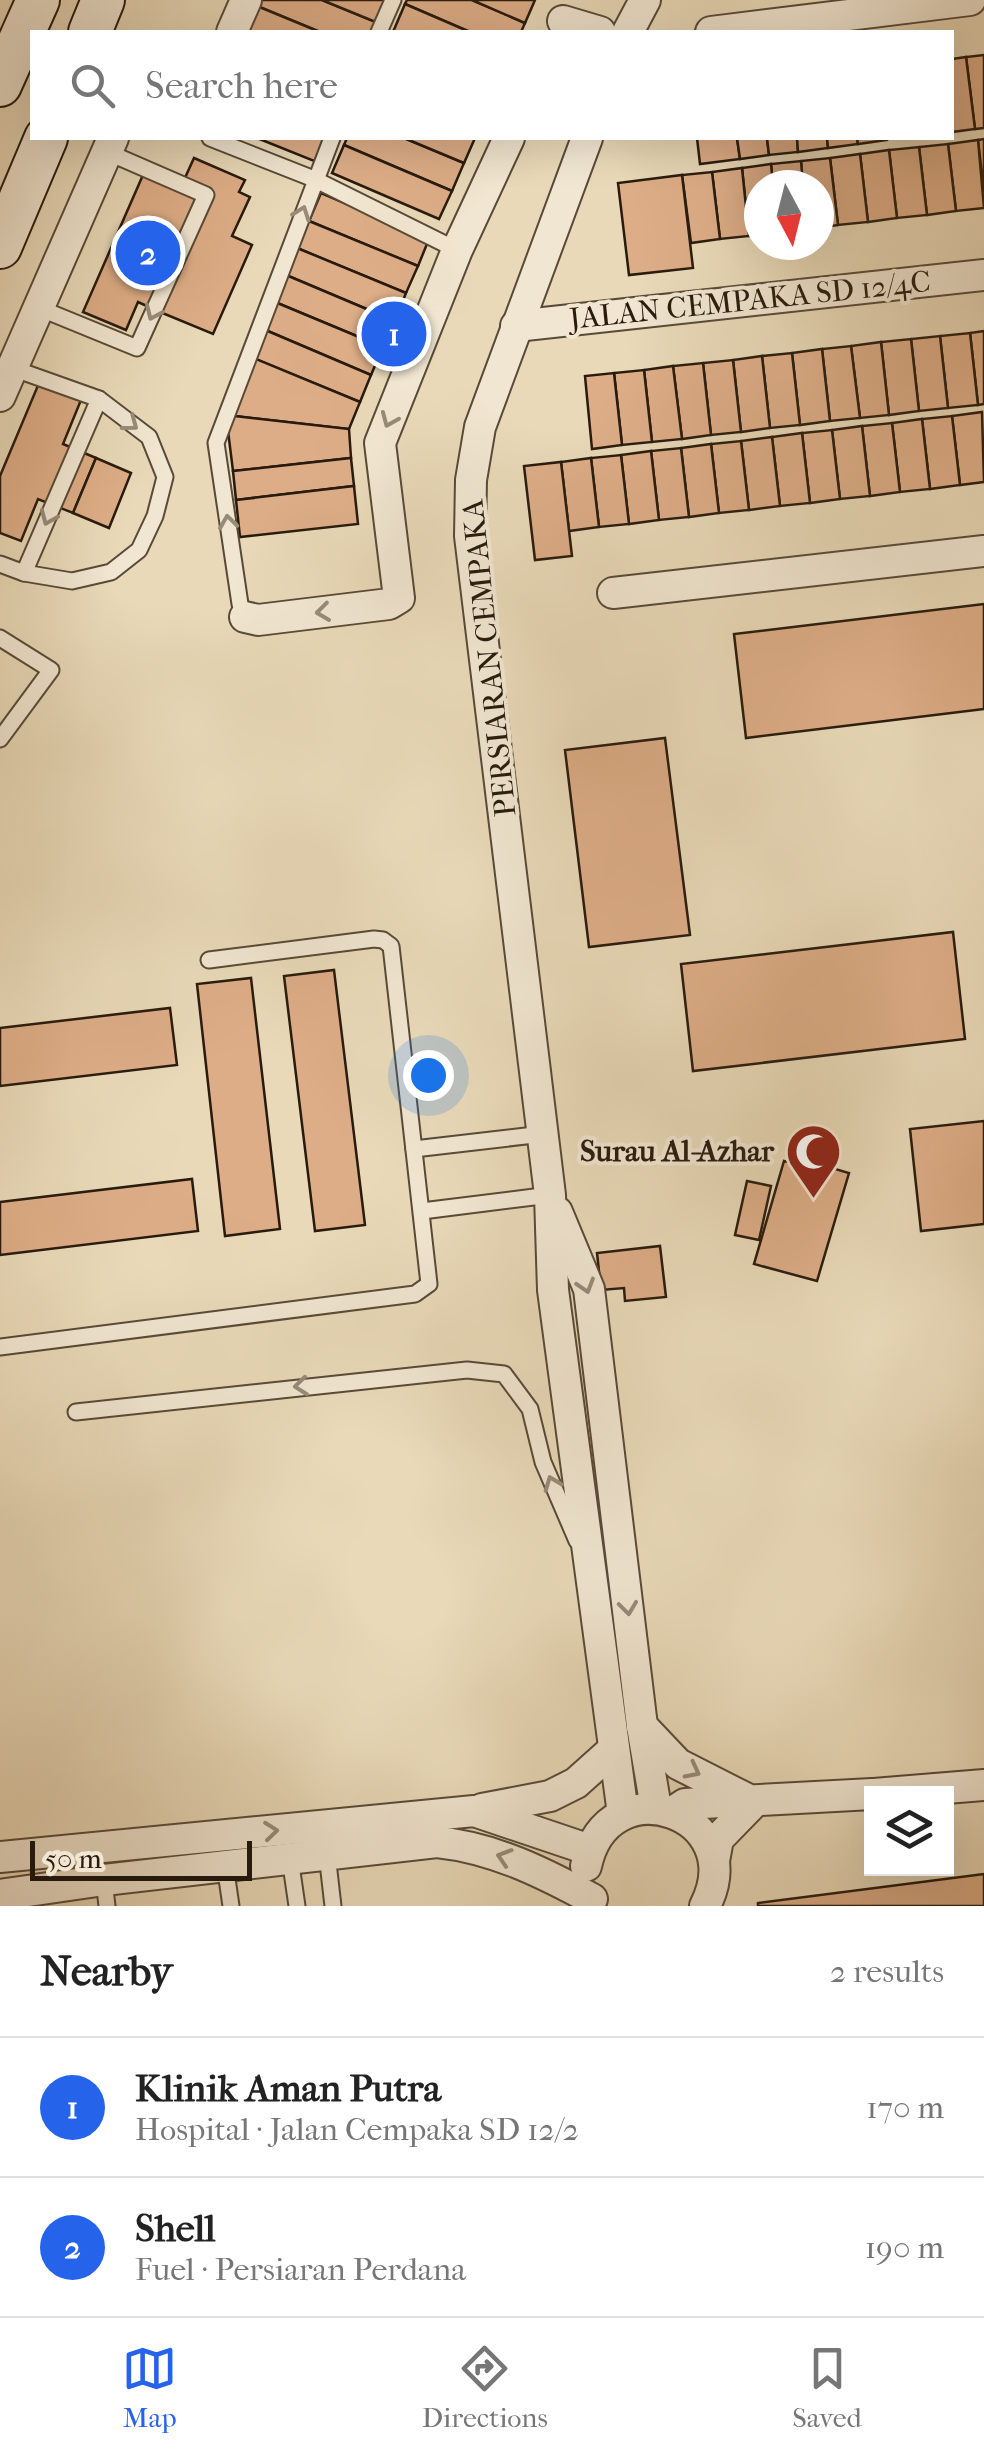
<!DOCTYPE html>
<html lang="en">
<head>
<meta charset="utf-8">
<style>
	body { margin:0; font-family:"IM FELL French Canon",serif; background:#f6f6f6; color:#222 }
	.controls { position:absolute; right:30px; bottom:30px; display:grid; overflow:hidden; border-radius:0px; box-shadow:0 10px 40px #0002 }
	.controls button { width:90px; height:90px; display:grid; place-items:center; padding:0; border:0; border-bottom:2px solid #e0e0e0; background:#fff; color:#222; font:50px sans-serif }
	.compass { position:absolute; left:744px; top:170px; width:90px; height:90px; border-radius:50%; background:#fff; box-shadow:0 10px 40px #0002; rotate:173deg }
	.scale { position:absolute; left:30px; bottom:25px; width:222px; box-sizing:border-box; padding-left:10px; border:5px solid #281b0e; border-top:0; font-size:28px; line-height:35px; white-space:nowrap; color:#281b0e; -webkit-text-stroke:8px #f1e6d1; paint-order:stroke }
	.you { position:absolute; left:428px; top:1075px; width:35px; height:35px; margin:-25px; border:8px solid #fff; border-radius:50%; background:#1a73e8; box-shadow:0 0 0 15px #1a73e833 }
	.badge { display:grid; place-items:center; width:65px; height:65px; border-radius:50%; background:#2563eb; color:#fff; font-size:32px; font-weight:700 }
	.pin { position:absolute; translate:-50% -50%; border:5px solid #fff; box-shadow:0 2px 10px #0006 }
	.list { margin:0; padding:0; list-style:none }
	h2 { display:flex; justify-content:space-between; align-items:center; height:130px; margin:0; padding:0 40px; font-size:42px }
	h2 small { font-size:32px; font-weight:400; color:#767676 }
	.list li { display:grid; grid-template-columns:65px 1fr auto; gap:30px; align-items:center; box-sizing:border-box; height:140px; padding:0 40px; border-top:2px solid #e0e0e0 }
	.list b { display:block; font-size:38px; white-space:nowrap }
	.list p { margin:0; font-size:32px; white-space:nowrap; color:#767676 }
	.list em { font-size:32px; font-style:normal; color:#767676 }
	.icon { flex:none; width:55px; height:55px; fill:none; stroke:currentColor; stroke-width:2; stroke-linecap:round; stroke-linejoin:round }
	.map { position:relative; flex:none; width:984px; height:1906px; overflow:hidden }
	.search { position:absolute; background:#fff; box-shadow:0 10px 40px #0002; left:30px; right:30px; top:30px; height:110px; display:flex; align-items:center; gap:25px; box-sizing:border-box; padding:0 35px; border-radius:0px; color:#767676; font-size:38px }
	.sheet { height:410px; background:#fff }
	nav { display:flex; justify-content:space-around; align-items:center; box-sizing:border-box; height:140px; border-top:2px solid #e0e0e0; background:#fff; font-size:28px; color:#767676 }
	nav a { display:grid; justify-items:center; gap:5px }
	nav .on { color:#2563eb }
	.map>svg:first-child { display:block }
	.building { fill:#ddad87; stroke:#281b0e; stroke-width:2.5 }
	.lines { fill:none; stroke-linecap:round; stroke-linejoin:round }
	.lane-casing { stroke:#584a38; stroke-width:19 }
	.street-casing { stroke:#584a38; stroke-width:34 }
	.secondary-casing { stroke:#281b0e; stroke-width:46 }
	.lane { stroke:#f1e6d1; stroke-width:15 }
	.street { stroke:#f1e6d1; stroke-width:30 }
	.secondary { stroke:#f1e6d1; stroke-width:42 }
	.oneway { stroke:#978b79 }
	.labels { text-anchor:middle; stroke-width:8; stroke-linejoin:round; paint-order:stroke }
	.street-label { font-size:30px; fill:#281b0e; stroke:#f1e6d1 }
	.poi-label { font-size:30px; font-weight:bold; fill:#281b0e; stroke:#f1e6d1; text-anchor:end }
</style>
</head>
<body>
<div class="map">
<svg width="984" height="1906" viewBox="0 0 984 1906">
	<rect width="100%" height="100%" fill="#e9d9b8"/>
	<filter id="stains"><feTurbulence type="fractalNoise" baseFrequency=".002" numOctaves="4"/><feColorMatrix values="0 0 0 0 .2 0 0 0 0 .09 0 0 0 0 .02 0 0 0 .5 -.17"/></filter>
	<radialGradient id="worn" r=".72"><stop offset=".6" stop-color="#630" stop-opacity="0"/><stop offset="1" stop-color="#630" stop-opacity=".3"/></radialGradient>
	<!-- building -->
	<g class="building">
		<polygon points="260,0 322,0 378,23 374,32 320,32 257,6"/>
		<polygon points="322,0 388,0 378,23"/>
		<polygon points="407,0 472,0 525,23 521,32 470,32 405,4"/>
		<polygon points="472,0 535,0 525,23"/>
		<polygon points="405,4 470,32 393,32"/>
		<polygon points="257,6 320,32 246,32"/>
		<polygon points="984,55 984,128 975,129 966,57"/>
		<polygon points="966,57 975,129 952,132 952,59"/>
		<polygon points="257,138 330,138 319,163"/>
		<polygon points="347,138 404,138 464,163 452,191 344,145"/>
		<polygon points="404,138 475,138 464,163"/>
		<polygon points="697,138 737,138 740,159 700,164"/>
		<polygon points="737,138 767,138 769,155 740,159"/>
		<polygon points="767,138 797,138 798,152 769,155"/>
		<polygon points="797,138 827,138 828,148 798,152"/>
		<polygon points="827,138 857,138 858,144 828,148"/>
		<polygon points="857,138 887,138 887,140 858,144"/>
		<polygon points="984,139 984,192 978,140"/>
		<polygon points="978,140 984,208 956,211 948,144"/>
		<polygon points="948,144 956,211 927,215 919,147"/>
		<polygon points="344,145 452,191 439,219 332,173"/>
		<polygon points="919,147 927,215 897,218 889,150"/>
		<polygon points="889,150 897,218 868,222 860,154"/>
		<polygon points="860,154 868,222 838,225 830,158"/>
		<polygon points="194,158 245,180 239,192 250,197 232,236 252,245 213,334 160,312 208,203 179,191"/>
		<polygon points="830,158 838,225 819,228 819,185 803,185 801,161"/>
		<polygon points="801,161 803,185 773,185 771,164"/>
		<polygon points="771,164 773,185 759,185 759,235 749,236 742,168"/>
		<polygon points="742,168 749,236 720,239 712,172"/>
		<polygon points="712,172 720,239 691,243 682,175"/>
		<polygon points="143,175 208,203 160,312 138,302 126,330 83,312"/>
		<polygon points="682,175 693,268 629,275 618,183"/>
		<polygon points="321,193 429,239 418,266 309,221"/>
		<polygon points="309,221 418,266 406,293 297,248"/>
		<polygon points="297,248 406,293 395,321 286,275"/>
		<polygon points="286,275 395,321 383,347 275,302"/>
		<polygon points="275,302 383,347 371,375 263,329"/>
		<polygon points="263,329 371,375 360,402 251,357"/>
		<polygon points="984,331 984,404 978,405 970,333"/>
		<polygon points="970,333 978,405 948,408 940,336"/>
		<polygon points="940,336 948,408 919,411 911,339"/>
		<polygon points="911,339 919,411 889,415 881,342"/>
		<polygon points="881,342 889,415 860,418 851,346"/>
		<polygon points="851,346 860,418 830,421 822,349"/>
		<polygon points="822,349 830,421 800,425 792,353"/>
		<polygon points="792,353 800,425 770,428 762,356"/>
		<polygon points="762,356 770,428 741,432 733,360"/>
		<polygon points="251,357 360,402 349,429 226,415"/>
		<polygon points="733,360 741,432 711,435 703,363"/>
		<polygon points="703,363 711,435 682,439 673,366"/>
		<polygon points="673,366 682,439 652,442 644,370"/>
		<polygon points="644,370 652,442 622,445 614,373"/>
		<polygon points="614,373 622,445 592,449 585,376"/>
		<polygon points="39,383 81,400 63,444 96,458 73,513 38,499 21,541 0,533 0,476"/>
		<polygon points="982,412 984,482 960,485 952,416"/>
		<polygon points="226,415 349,429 351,458 233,471"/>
		<polygon points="952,416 960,485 930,489 922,419"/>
		<polygon points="922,419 930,489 900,492 892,423"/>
		<polygon points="892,423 900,492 870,496 862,426"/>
		<polygon points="862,426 870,496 840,499 832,430"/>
		<polygon points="832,430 840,499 810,503 802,433"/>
		<polygon points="802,433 810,503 780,506 772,437"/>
		<polygon points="772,437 780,506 749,510 741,441"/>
		<polygon points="741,441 749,510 719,513 711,444"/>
		<polygon points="711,444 719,513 689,517 681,448"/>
		<polygon points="681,448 689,517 659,520 651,451"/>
		<polygon points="651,451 659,520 629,524 621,455"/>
		<polygon points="621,455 629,524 599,527 591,458"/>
		<polygon points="96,458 131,473 109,528 73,513"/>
		<polygon points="351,458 354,486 236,500 233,471"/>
		<polygon points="591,458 599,527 569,531 561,462"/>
		<polygon points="561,462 572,556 535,560 524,466"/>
		<polygon points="354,486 358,524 240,537 236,500"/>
		<polygon points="984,604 984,709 746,738 734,634"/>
		<polygon points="665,738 690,935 589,947 565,750"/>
		<polygon points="953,932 965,1039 693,1071 681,964"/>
		<polygon points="334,970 365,1225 315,1231 284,976"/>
		<polygon points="251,978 280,1229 225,1236 197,984"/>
		<polygon points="170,1008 177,1065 0,1086 0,1028"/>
		<polygon points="984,1121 984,1224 921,1231 910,1129"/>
		<polygon points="798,1158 849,1173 817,1281 754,1264 784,1161 796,1164"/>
		<polygon points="192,1179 198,1231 0,1255 0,1202"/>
		<polygon points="747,1181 771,1186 759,1240 735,1235"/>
		<polygon points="660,1246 666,1297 625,1301 624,1288 601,1290 597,1253"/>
		<polygon points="984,1874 984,1906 758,1906 758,1903"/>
	</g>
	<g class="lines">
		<defs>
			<g id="lane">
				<polyline points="379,32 393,0"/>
				<polyline points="210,138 314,179 457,250"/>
				<polyline points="39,308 137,348 206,195 107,152"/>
				<polyline points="0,564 24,573 72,581 111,572 139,550 155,516 165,477 149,437 99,399 12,368"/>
				<polyline points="24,573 99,399"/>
				<polyline points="245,617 240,604 216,443 332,138"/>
				<polyline points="0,638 51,670 0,739"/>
				<polyline points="414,1149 543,1134"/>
				<polyline points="422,1211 550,1195"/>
				<polyline points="0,1347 415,1294 429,1284 391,946 383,940 374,939 209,960"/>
				<polyline points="76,1412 467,1370 504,1374 530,1409 543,1462 577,1541"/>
				<polyline points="327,1854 333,1906"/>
				<polyline points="290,1858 297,1906"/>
				<polyline points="225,1865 231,1906"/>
				<polyline points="104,1880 107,1906"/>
			</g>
			<g id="street">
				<polyline points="563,21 600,32"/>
				<polyline points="232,32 246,0"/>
				<polyline points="628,32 645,0"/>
				<polyline points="711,32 970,0"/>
				<polyline points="587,138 480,427 471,480 470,536 550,1195 553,1290 623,1814"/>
				<polyline points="516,326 984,275"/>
				<polyline points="0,396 113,138"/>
				<polyline points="613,593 984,551"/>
				<polyline points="245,617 258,620 389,604 399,598 380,443 457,250 509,138"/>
				<polyline points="557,1212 589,1289 642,1726 656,1808"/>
				<polyline points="642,1726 678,1764 745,1798"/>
				<polyline points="874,1794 984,1785"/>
				<polyline points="482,1809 550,1796 576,1783 614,1749"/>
				<polyline points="673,1812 685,1804 872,1794"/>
				<polyline points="0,1857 474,1811 590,1850"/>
				<polyline points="714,1861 718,1839 753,1803"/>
				<path d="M586 1866C608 1763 752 1814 705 1906"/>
				<path d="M0 1895 104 1880 437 1842C494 1848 542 1872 592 1899"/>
			</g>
			<g id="secondary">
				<polyline points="90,32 103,0"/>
				<polyline points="0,85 38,0"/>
				<polyline points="0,247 46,138"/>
			</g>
		</defs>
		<!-- lane casing -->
		<use href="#lane" class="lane-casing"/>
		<!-- street casing -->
		<use href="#street" class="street-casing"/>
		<!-- secondary casing -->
		<use href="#secondary" class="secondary-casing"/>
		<!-- lane -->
		<use href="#lane" class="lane"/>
		<!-- street -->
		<use href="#street" class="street"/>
		<!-- secondary -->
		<use href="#secondary" class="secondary"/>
	</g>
	<!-- one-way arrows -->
	<defs><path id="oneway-chevron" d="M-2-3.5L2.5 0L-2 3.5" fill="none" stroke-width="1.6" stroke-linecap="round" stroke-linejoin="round" transform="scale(2.5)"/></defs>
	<g class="oneway">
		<use href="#oneway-chevron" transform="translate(302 213) rotate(-70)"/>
		<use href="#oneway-chevron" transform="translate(153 313) rotate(114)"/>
		<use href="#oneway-chevron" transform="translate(389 420) rotate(113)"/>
		<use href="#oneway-chevron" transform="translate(131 424) rotate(37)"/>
		<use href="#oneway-chevron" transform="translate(48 518) rotate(113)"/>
		<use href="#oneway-chevron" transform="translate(228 522) rotate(-98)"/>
		<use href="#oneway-chevron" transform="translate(323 612) rotate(173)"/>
		<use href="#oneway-chevron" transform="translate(586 1286) rotate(73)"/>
		<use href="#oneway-chevron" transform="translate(301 1386) rotate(174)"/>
		<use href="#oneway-chevron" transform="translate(552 1483) rotate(-111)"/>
		<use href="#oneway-chevron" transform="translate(628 1608) rotate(83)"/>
		<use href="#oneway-chevron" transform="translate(693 1771) rotate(27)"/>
		<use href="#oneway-chevron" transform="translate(271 1831) rotate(-6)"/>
		<use href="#oneway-chevron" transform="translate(504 1857) rotate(-162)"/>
	</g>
	<!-- icons -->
	<defs>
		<symbol id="mosque-pin" viewBox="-11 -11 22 30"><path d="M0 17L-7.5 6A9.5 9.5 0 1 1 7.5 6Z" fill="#8f2418" stroke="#f1e6d1"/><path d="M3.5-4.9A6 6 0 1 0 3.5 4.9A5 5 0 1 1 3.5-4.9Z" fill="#fff"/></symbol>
	</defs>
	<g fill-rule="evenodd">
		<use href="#mosque-pin" x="782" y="1120" width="63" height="86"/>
	</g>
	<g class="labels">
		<!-- street labels -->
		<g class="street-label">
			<text transform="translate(750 300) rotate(-6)" y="10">JALAN CEMPAKA SD 12/4C</text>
			<text transform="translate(489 658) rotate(-96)" y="10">PERSIARAN CEMPAKA</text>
		</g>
		<!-- poi labels -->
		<g class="poi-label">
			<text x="774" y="1161">Surau Al-Azhar</text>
		</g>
	</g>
	<rect width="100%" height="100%" filter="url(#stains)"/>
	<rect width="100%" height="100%" fill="url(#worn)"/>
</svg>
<div class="controls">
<button><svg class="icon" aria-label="layers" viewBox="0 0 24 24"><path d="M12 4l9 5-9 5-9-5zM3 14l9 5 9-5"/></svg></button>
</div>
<svg class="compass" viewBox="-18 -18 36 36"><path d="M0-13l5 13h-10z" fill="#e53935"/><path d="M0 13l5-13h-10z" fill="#767676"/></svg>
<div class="scale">50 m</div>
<div class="you"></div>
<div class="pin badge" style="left:394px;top:334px">1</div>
<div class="pin badge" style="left:148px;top:253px">2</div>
<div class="search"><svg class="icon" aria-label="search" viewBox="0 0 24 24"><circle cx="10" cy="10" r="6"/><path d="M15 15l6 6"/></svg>Search here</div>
</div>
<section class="sheet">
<h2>Nearby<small>2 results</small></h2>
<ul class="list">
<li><span class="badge">1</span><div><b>Klinik Aman Putra</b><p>Hospital · Jalan Cempaka SD 12/2</p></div><em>170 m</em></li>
<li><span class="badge">2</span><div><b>Shell</b><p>Fuel · Persiaran Perdana</p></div><em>190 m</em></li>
</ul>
</section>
<nav>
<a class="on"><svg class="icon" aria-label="map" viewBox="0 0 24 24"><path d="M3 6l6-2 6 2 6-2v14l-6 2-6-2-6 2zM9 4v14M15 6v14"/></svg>Map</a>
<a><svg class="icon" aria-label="directions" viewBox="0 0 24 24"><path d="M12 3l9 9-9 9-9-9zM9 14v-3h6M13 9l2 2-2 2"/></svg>Directions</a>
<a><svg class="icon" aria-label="saved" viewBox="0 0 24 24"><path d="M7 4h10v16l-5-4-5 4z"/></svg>Saved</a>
</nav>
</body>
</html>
